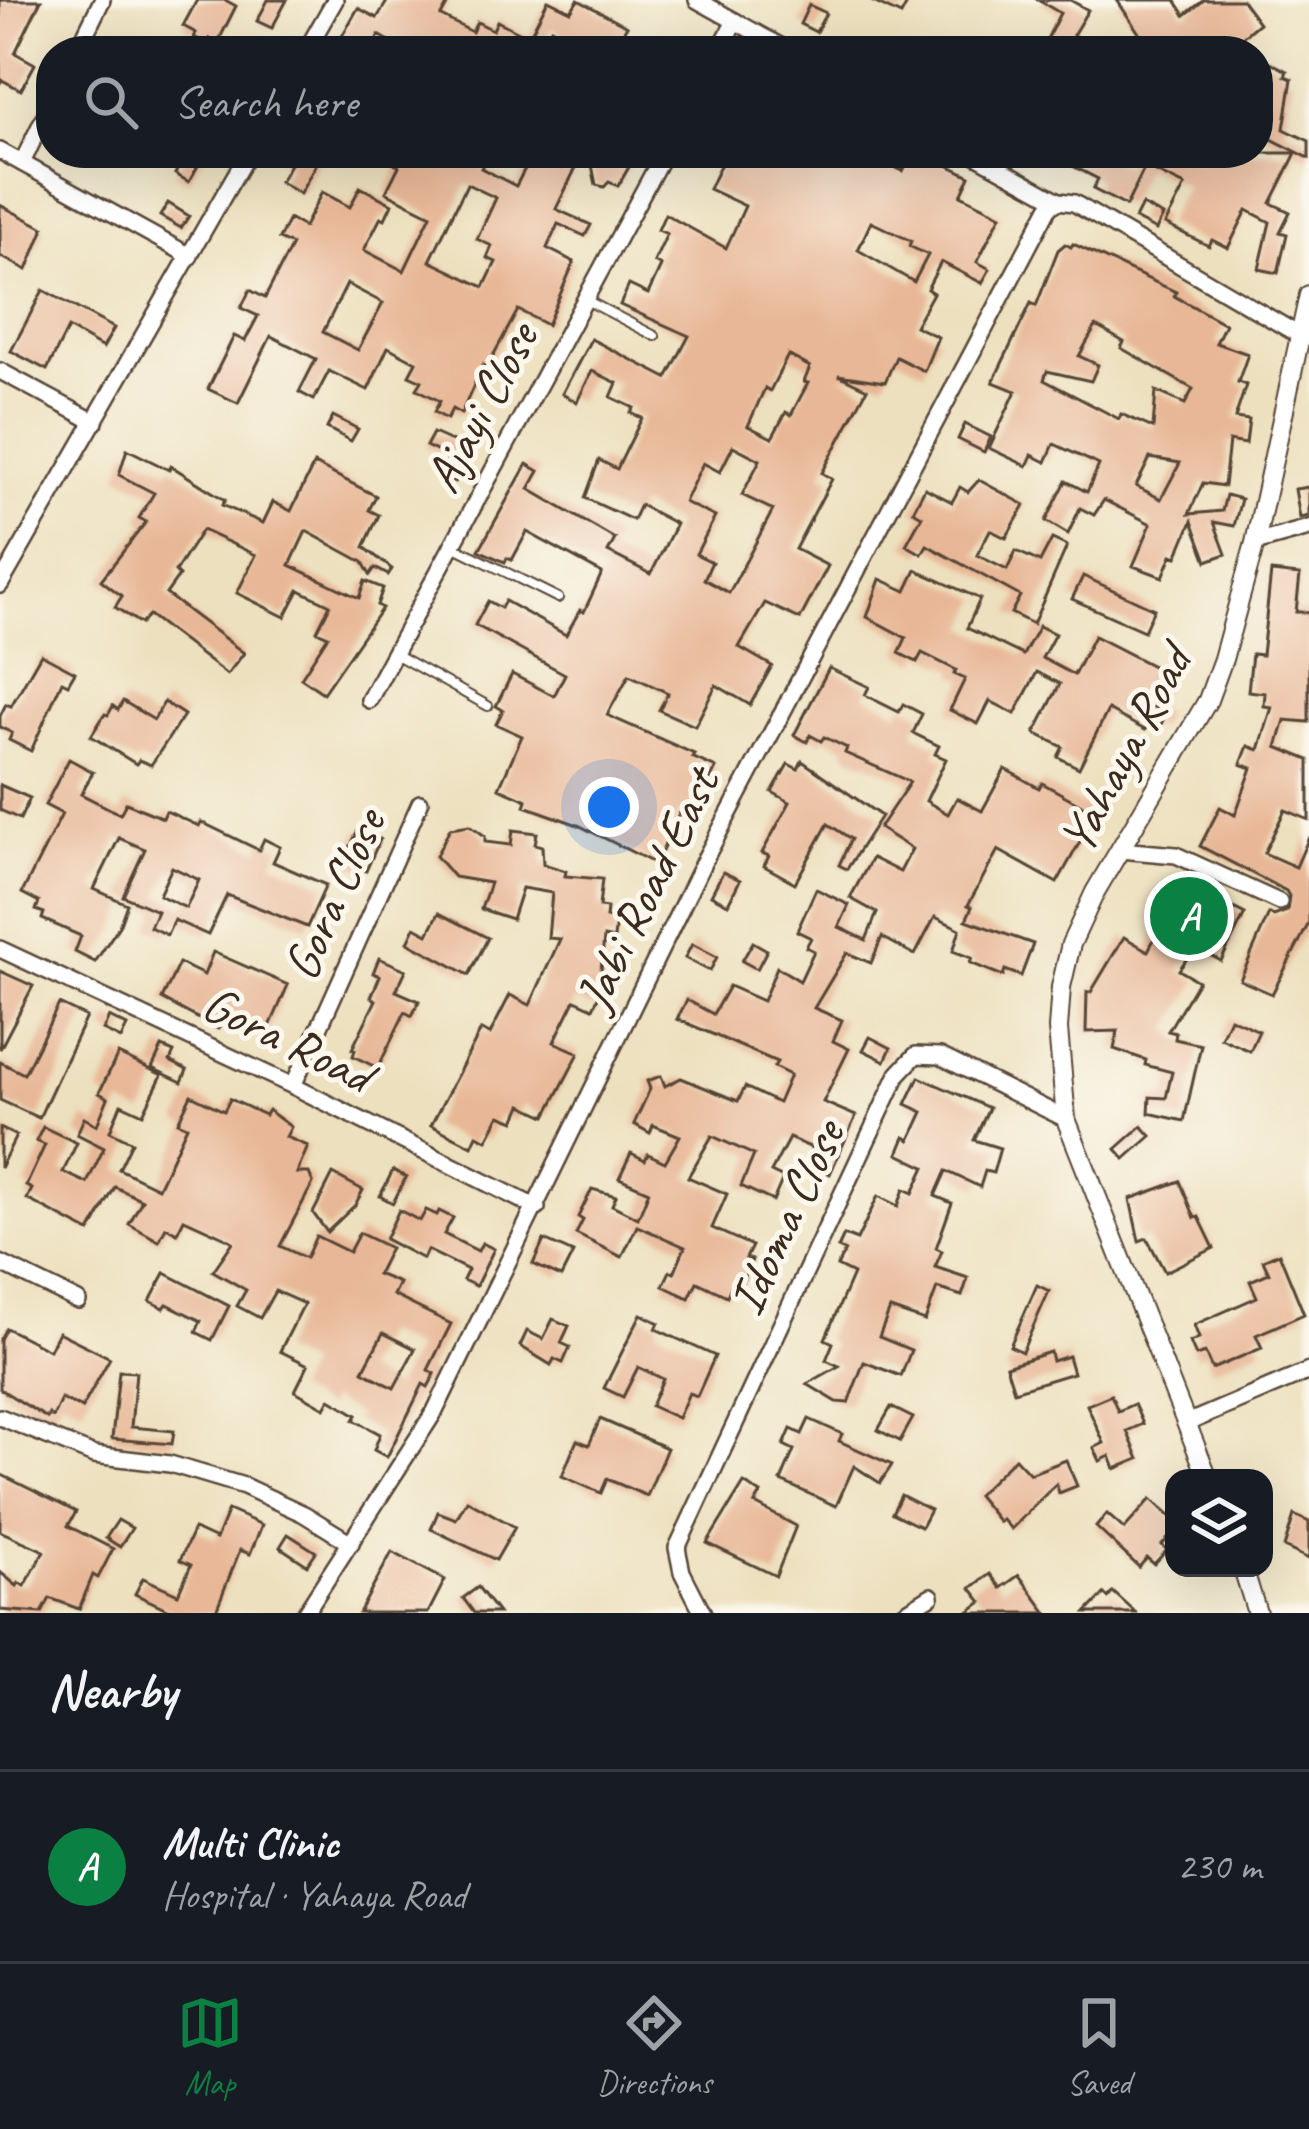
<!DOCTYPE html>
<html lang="en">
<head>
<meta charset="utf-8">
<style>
	body { margin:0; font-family:Caveat,sans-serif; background:#242831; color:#f1f3f6 }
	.controls { position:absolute; right:36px; bottom:36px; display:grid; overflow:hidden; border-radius:24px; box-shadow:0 12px 48px #0002 }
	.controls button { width:108px; height:108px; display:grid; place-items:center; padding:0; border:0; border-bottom:3px solid #363941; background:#171b24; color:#f1f3f6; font:60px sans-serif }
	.you { position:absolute; left:609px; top:807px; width:42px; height:42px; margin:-30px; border:9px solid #fff; border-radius:50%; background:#1a73e8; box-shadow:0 0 0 18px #1a73e833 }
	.badge { display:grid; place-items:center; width:78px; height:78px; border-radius:50%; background:#0b8043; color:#fff; font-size:39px; font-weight:700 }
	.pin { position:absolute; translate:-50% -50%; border:6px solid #fff; box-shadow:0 3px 12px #0006 }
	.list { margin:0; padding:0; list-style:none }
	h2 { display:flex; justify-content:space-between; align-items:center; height:156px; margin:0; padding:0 48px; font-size:51px }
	h2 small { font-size:39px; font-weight:400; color:#9ea1a6 }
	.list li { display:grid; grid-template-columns:78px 1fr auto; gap:36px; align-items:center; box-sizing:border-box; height:192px; padding:0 48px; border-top:3px solid #363941 }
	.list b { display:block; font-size:45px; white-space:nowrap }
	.list p { margin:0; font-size:39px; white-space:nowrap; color:#9ea1a6 }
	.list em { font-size:39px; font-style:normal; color:#9ea1a6 }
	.icon { flex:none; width:66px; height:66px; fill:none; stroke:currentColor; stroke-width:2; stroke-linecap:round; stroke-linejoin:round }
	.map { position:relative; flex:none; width:1309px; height:1613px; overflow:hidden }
	.search { position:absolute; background:#171b24; box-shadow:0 12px 48px #0002; left:36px; right:36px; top:36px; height:132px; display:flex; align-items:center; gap:30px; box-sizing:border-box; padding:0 42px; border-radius:48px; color:#9ea1a6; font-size:45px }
	.sheet { height:348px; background:#171b24 }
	nav { display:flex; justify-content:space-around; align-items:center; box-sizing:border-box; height:168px; border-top:3px solid #363941; background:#171b24; font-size:33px; color:#9ea1a6 }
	nav a { display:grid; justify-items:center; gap:6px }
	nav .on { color:#0b8043 }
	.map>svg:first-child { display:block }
	.building { fill:#e8b797; fill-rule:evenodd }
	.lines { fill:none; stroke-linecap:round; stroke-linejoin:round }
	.service-casing { stroke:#564536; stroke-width:12 }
	.minor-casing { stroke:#564536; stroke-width:20 }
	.tertiary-casing { stroke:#564536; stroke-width:22 }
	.service { stroke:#fff; stroke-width:8 }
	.minor { stroke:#fff; stroke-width:15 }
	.tertiary { stroke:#fff; stroke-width:18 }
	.labels { text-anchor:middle; stroke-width:10; stroke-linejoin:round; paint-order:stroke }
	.street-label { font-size:51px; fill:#3b2a1e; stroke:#fbf7ec }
</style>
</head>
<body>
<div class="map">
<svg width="1309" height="1613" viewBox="0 0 1309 1613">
	<rect width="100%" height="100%" fill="#fbf7ec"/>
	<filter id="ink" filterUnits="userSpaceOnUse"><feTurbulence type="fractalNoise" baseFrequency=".00833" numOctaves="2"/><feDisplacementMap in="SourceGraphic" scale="24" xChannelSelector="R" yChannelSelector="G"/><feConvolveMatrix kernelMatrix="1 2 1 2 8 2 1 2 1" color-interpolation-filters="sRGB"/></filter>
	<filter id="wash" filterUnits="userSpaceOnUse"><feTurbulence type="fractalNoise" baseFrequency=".004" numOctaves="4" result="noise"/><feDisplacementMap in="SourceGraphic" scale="48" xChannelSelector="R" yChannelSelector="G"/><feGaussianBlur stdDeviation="2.7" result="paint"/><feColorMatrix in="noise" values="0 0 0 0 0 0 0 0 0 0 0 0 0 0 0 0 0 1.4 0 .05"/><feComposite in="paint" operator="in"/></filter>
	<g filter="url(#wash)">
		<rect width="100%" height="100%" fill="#ede0be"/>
		<g id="blocks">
			<!-- building -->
			<g class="building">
				<polygon points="0,0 41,0 15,53 35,64 21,90 2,80 0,83"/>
				<polygon points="197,0 225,0 236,6 217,44 209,39 207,44 194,37 196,33 183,26"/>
				<polygon points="268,0 287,0 272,28 257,21"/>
				<polygon points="388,0 450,0 441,16 472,32 477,22 493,30 497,21 529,37 548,0 571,11 578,0 627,26 611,51 592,51 551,28 543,44 556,51 523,51 507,42 503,51 438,51 425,44 422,51 407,51 379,35 370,51 348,51 337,45 358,8 377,18"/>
				<polygon points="869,0 909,0 901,15"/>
				<polygon points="1038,0 1070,0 1088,10 1073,35 1100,51 1056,51 1044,45 1060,13"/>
				<polygon points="1117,0 1175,0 1185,15 1204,0 1242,0 1259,23 1236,42 1257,51 1151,51"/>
				<polygon points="809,5 826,13 816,32 800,24"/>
				<polygon points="1258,56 1287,71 1285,76 1292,79 1284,129 1309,141 1309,158 1258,132"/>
				<polygon points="186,153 205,153 189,182 175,174"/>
				<polygon points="269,153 322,153 300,194 280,182 290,164"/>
				<path d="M374 153H489L481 168 516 186 533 153 548 160 552 153H572L581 157 556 209 591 225 585 236 558 224 547 248 574 262 547 325 518 310 487 367 483 365 461 414 452 409 447 419 434 412 440 401 417 389 422 381 409 375 416 362 388 347 368 390 329 371 314 400 299 392 316 359 271 336 238 403 208 389 234 336 245 341 258 316 241 308 250 290 265 298 292 245 279 239 289 219 304 227 322 192 350 207 360 187 392 204 385 219 381 217 364 250 404 271 431 215 386 192 399 166ZM467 184 496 198 477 239 492 246 487 258 496 262 484 287 430 261ZM347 284 383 303 358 350 323 332Z"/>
				<polygon points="598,153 637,153 618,186 609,182 604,187 596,185 592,165"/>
				<path d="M726 153H872L870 156 903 171 912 153H923L970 176 961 195 1001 215 977 262 990 269 982 283 941 262 927 289 933 293 915 326 938 337 924 371 896 357 885 382 838 375 867 389 822 473 832 479 795 549 828 566 800 619 765 603 739 647 772 666 750 705 716 685 695 726 659 710 668 693 629 675 607 715 694 754 692 757 716 768 690 819 679 814 656 864 578 825 525 806 527 800 499 788 522 736 496 724 503 710 496 706 512 674 554 696 565 674 475 625 488 601 501 608 505 601 566 635 580 610 584 612 602 573 527 532 512 560 507 558 505 562 479 550 527 464 539 471 529 489 615 539 608 552 651 574 676 524 640 505 633 520 585 498 599 460 617 469 642 418 631 413 634 408 611 397 617 383 592 371 577 402 562 394 591 339 667 378 689 336 620 305 629 285 648 294 661 266 654 262 667 234 658 230 665 214 726 248 745 206 709 189ZM871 222 911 241 909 246 928 255 914 282 858 250ZM788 355 810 367 804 382 808 383 791 415 786 412 772 438 748 426 765 388 770 391ZM733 446 760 460 742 495 773 510 729 593 704 579 712 562 696 554 715 517 684 502 703 463 720 472Z"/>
				<polygon points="1047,153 1099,153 1124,166 1128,158 1118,153 1184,153 1200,161 1204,153 1296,153 1271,203 1290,212 1280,232 1287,234 1278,273 1259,269 1270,222 1247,210 1228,248 1212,240 1209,246 1165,224 1185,186 1145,167 1126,206 1093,189 1098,179"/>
				<polygon points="168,203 189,216 181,228 160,216"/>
				<polygon points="0,205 44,228 27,270 0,256"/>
				<polygon points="1142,205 1163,216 1156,230 1135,219"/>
				<path d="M1065 244 1071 247 1073 244 1176 292 1174 296 1225 324 1216 343 1248 354 1238 382 1246 385 1235 418 1249 420 1246 444 1229 441 1224 486 1203 483 1189 514 1222 511 1226 495 1241 499 1234 526 1214 522 1226 554 1207 561 1192 521 1177 557 1172 555 1163 577 1133 566 1151 524 1104 500 1094 515 1080 508 1068 534 1046 521 1066 481 1087 492 1099 465 1054 444 1046 462 1032 455 1027 466 989 448 1016 391 993 382 1031 303 1036 306 1058 250ZM1096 326 1124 342 1121 348 1193 389 1185 404 1156 391 1153 428 1121 414 1119 419 1044 380 1047 371 1091 381 1098 365 1079 356ZM1150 458 1180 463 1161 499 1136 486Z"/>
				<polygon points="43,290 114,328 103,348 68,328 47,370 11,351"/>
				<polygon points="333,416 358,429 351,441 327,428"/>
				<polygon points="965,424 991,437 984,452 958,439"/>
				<polygon points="433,433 471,450 455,482 440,475 449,457 426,446"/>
				<polygon points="127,449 169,470 171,466 225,500 222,505 263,523 273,502 291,511 314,464 376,496 369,510 379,515 364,547 392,569 388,575 375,568 370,575 363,562 306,531 290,565 359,598 365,581 383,588 377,605 382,608 323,693 301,678 328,636 317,631 330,605 299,590 285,617 237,593 256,555 202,530 175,572 179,576 166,594 244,653 227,675 149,615 141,624 115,607 122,596 101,580 146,522 139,518 154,493 119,475"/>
				<polygon points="979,480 1025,505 1006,538 990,530 977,555 1007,570 1016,551 1040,562 1052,539 1067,546 1033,624 1011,613 1020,596 927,545 922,554 906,545 922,516 913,511 925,488 952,502 960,487 968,492"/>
				<polygon points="1309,487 1309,516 1300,518 1295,489"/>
				<polygon points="916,570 980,599 967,628 1023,655 1039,626 1055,634 1042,658 1074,675 1094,636 1170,675 1154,707 1166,713 1159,729 1148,724 1145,730 1108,710 1079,768 1058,757 1063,747 1035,733 1060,684 1037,672 1015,714 990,701 978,724 950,710 965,679 954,674 956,670 922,653 917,662 899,653 906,638 867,617 880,579 906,591"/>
				<polygon points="1271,572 1300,575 1296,612 1309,612 1309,722 1285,720 1277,747 1309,760 1309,820 1285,810 1264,853 1296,867 1309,837 1309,923 1272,994 1240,980 1269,914 1274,916 1287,911 1289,896 1286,891 1200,846 1220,807 1235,815 1252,768 1241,764 1248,746 1259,750 1272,707 1264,706 1265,693 1248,691 1252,654 1262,655"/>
				<polygon points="1083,576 1154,609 1144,631 1072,599"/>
				<polygon points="41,654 75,672 68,684 62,681 31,751 9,740 12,733 0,727 0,716 6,704 11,706"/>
				<polygon points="829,668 869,687 865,695 899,712 903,704 922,714 913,733 939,746 935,754 946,759 926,801 948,814 957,798 982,811 1005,769 1039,788 1042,783 1096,813 1057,883 998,850 968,905 972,907 966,920 1033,944 1021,976 1005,970 1003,976 970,963 972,958 953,951 960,929 935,917 915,955 882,937 871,963 847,953 814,1008 842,1020 833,1041 849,1049 823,1102 856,1116 838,1156 830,1174 817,1167 824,1153 789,1138 771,1172 783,1178 773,1201 741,1186 754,1155 712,1136 688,1177 727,1194 712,1228 752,1246 746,1258 752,1260 741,1285 733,1281 727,1296 697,1282 689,1298 663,1286 670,1271 674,1273 685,1247 637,1226 622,1257 576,1234 583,1220 578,1217 592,1189 616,1196 612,1205 638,1218 649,1191 619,1178 631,1153 645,1160 648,1154 665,1162 680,1136 653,1125 650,1133 634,1124 650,1089 647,1081 661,1076 665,1086 681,1078 738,1101 745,1087 778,1103 790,1075 774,1067 777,1062 677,1019 687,1000 713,1014 729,986 763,1001 777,967 800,981 814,951 806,947 811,938 797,931 816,889 849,905 839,927 866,940 877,913 850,898 872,858 900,872 912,849 879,828 910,782 845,753 847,748 824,737 821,741 810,735 807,742 794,735"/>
				<polygon points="123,701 154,720 164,702 184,715 151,765 139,760 136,764 91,736 105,714 108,715 113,706 118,710"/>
				<path d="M69 759 93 772 81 794 120 814 126 803 163 818 166 811 199 826 201 822 259 850 264 839 280 847 273 862 326 885 307 927 227 895 208 935 174 920 167 935 150 927 157 911 123 896 145 849 119 838 94 889 127 904 119 926 95 962 75 952 81 936 42 919 44 913 36 910 39 902 22 893 62 814 45 805ZM172 867 199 880 186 908 159 895Z"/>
				<polygon points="802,761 881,816 847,869 839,865 851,839 828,824 795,883 764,866 769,856 762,853 790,802 772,792 788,764 798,769"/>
				<polygon points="0,785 30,798 20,819 0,810"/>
				<polygon points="470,825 485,836 485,842 511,845 513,830 537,833 535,844 542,846 543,864 566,871 565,876 602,879 599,907 607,908 606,918 616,919 614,939 604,937 601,970 609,974 593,1008 575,1000 554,1042 579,1053 546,1116 522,1105 515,1121 500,1115 487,1140 477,1135 472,1146 431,1125 481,1030 490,1034 510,995 530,1005 560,939 548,938 552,893 522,888 512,919 481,909 490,883 454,877 436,856 450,828"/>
				<polygon points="358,830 380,839 366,871 344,861"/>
				<polygon points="723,872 740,880 728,904 711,895"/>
				<polygon points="1183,883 1198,891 1202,883 1221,894 1218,900 1245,914 1221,961 1195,947 1179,970 1198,981 1168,1031 1176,1033 1175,1039 1201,1045 1184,1121 1149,1113 1150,1097 1166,1098 1172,1072 1145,1065 1146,1060 1114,1049 1118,1031 1086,1032 1087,992 1091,992 1124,937 1148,951"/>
				<polygon points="439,913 488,938 469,975 408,942 415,927 428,934"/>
				<polygon points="753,942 767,950 757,969 742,961"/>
				<polygon points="692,944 717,957 710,971 685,958"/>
				<polygon points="213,952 288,985 268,1031 226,1013 218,1029 162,999 179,963 204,975"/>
				<polygon points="379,958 406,970 396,991 419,1001 412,1016 405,1012 378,1068 353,1056 355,1050 352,1049 376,1000 371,997 380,976 373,973"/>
				<polygon points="0,971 33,986 0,1049"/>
				<polygon points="59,1004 86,1017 39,1118 0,1100 0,1062 24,1074"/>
				<polygon points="109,1017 127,1026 121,1039 103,1030"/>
				<polygon points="1230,1018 1259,1031 1250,1051 1221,1038"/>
				<polygon points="870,1037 891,1048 885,1061 863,1050"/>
				<polygon points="162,1047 174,1052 170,1061 187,1070 182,1082 152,1068"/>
				<path d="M118 1054 162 1075 143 1114 121 1104 110 1131 132 1142 119 1169 158 1188 187 1126 178 1122 191 1095 224 1111 230 1099 265 1115 268 1110 291 1127 286 1137 308 1146 297 1173H309L313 1183 280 1246 306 1258 316 1236 349 1252 359 1233 390 1248 377 1274 399 1283 393 1295 451 1324 428 1370 435 1374 428 1387 423 1384 387 1457 374 1450 380 1434 354 1420 357 1415 330 1399 325 1408 295 1391 308 1365 280 1351 304 1304 275 1291 260 1318 237 1306 246 1290 213 1271 233 1242 228 1239 184 1219 177 1233 166 1227 159 1241 129 1224 142 1200 115 1187 90 1232 27 1199 32 1189 26 1186 45 1145 36 1141 43 1127 77 1143 63 1172 87 1183 104 1148 77 1134 84 1118 97 1125 108 1098 99 1093ZM383 1333 415 1349 394 1388 363 1371Z"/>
				<polygon points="919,1077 989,1108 974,1140 1000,1148 993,1173 985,1171 980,1187 946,1171 935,1196 952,1203 936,1248 942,1251 935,1267 968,1278 962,1296 937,1288 925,1321 890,1309 879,1337 911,1350 901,1376 864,1362 848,1403 837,1402 807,1384 839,1366 826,1360 833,1343 825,1339 853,1274 837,1266 845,1251 838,1248 844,1235 857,1240 878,1196 898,1206 904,1189 913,1193 925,1167 898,1154 905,1137 910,1140 923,1112 906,1104"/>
				<polygon points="1142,1126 1151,1136 1125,1159 1116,1149"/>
				<polygon points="0,1128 16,1136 0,1168"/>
				<polygon points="393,1170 406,1177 393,1203 380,1196"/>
				<polygon points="333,1174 363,1190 355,1205 327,1232 313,1213"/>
				<polygon points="1180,1181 1195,1218 1199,1217 1214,1248 1165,1272 1147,1238 1139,1241 1130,1199"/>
				<polygon points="399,1210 420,1221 426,1210 437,1215 439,1211 453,1218 444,1234 478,1251 482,1243 494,1249 476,1286 463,1280 468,1270 427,1250 423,1259 385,1239"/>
				<polygon points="544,1240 573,1253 561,1277 533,1264"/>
				<polygon points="1279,1253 1304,1314 1256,1335 1262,1348 1212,1369 1205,1353 1196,1356 1190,1342 1199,1338 1194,1325 1257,1297 1250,1281 1269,1273 1263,1260"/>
				<polygon points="165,1273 229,1306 212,1340 196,1332 201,1321 167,1304 164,1308 150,1301"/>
				<polygon points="1037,1285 1049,1291 1022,1352 1010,1346"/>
				<polygon points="641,1314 659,1323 656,1329 715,1356 697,1396 689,1393 678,1418 651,1406 663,1379 638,1367 623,1397 604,1388"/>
				<polygon points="553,1319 569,1326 561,1343 570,1347 563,1363 554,1359 551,1365 520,1346 527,1331 543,1339"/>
				<polygon points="6,1328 49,1350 58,1332 110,1358 82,1408 61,1399 53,1417 49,1414 47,1418 0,1389 0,1339"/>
				<polygon points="1050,1352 1052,1361 1068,1356 1073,1373 1014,1391 1006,1366"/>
				<polygon points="119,1371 136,1372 131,1427 174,1431 172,1444 112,1439"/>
				<polygon points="1111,1395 1118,1411 1134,1404 1143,1424 1127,1431 1139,1459 1115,1469 1110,1456 1100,1461 1094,1448 1104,1443 1087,1405"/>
				<polygon points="891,1407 913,1418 900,1441 878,1430"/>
				<polygon points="600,1419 667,1448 647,1496 607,1479 601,1493 562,1476 577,1440 589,1445"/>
				<polygon points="809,1419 842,1434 839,1441 892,1465 880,1483 854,1466 836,1506 781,1481 794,1450 784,1445 791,1429 802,1434"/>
				<polygon points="1015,1458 1030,1474 1066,1460 1077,1486 1059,1493 1056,1484 1011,1529 1002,1519 999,1522 977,1495"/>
				<polygon points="0,1474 76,1512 68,1526 113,1549 98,1578 93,1575 79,1609 50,1598 42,1613 0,1610 0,1572 17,1586 19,1583 25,1586 44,1551 0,1531"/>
				<polygon points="744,1483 761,1494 755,1504 796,1526 776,1576 707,1543"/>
				<polygon points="901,1495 930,1510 921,1527 892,1513"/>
				<polygon points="1151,1499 1174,1520 1174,1532 1162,1545 1167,1550 1154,1564 1147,1558 1139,1567 1096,1527 1107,1514 1124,1529"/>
				<polygon points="467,1500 515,1527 496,1560 431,1529 438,1512 456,1519"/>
				<polygon points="228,1510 262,1525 250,1554 240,1550 215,1613 176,1613 135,1594 143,1578 178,1594 191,1565 180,1560 194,1529 216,1539"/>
				<polygon points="1294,1515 1309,1522 1309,1559 1284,1547"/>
				<polygon points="118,1520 132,1528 120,1547 106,1538"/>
				<polygon points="288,1534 316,1552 307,1565 280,1547"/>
				<polygon points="392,1552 445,1580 428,1613 359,1613"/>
				<polygon points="990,1574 1001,1588 1019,1575 1047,1613 967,1613 982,1602 971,1588"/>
				<polygon points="478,1587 498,1613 474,1613 463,1598"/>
				<polygon points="1113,1592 1136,1613 1086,1613 1104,1594 1108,1598"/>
			</g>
		</g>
	</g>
	<g filter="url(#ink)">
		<use href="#blocks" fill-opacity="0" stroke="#564536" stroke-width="3"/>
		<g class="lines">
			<defs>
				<g id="service">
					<polyline points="588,301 655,336"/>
					<polyline points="453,546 558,598"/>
					<polyline points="395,654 488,706"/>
				</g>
				<g id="minor">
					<polyline points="697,0 789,51"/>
					<polyline points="77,51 102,0"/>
					<polyline points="306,51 335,0"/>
					<polyline points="719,51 735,21"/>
					<polyline points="0,151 190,256"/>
					<polyline points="972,153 1059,201 1074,203 1299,335"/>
					<polyline points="22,163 51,103"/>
					<polyline points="0,371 95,422"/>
					<polyline points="1255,543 1309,528"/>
					<polyline points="0,585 248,153"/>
					<polyline points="369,700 664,153"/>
					<polyline points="1120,850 1176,855 1279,902"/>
					<polyline points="0,949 293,1086 537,1208"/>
					<polyline points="293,1086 420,803"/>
					<polyline points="0,1263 78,1301"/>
					<polyline points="0,1417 94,1455 170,1464 244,1486 304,1514 351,1543"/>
					<polyline points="1187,1423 1309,1371"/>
					<polyline points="305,1613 435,1411 706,857 1049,207 1059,201"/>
					<polyline points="703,1613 682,1572 677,1548 898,1074 916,1055 940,1056 1066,1119"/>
					<polyline points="904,1613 931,1596"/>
				</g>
				<g id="tertiary">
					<polyline points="1208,1478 1066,1119 1058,1029 1061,987 1071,944 1095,892 1208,700 1223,659 1255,543 1309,295"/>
					<polyline points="1243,1568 1257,1613"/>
				</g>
			</defs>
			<!-- service casing -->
			<use href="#service" class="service-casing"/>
			<!-- minor casing -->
			<use href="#minor" class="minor-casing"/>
			<!-- tertiary casing -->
			<use href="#tertiary" class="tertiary-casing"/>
			<!-- service -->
			<use href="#service" class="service"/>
			<!-- minor -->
			<use href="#minor" class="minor"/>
			<!-- tertiary -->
			<use href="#tertiary" class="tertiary"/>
		</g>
	</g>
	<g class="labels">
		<!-- street labels -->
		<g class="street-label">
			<text transform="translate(480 407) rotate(-62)" y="18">Ajayi Close</text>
			<text transform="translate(1124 749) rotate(-62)" y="18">Yahaya Road</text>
			<text transform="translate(646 889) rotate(-64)" y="18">Jabi Road East</text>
			<text transform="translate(333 894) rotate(-66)" y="18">Gora Close</text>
			<text transform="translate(288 1038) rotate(26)" y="18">Gora Road</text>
			<text transform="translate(785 1217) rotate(-65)" y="18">Idoma Close</text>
		</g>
	</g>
</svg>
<div class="controls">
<button><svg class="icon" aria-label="layers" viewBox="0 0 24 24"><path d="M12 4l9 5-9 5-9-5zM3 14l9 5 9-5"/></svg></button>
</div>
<div class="you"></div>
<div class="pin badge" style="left:1189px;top:916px">A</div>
<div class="search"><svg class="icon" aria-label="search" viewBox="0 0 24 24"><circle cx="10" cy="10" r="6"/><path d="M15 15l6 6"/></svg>Search here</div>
</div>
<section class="sheet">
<h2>Nearby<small></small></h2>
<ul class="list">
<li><span class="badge">A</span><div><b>Multi Clinic</b><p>Hospital · Yahaya Road</p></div><em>230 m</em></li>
</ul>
</section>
<nav>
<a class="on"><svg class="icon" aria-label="map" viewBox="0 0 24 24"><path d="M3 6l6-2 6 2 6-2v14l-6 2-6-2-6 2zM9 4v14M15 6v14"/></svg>Map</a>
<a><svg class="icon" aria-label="directions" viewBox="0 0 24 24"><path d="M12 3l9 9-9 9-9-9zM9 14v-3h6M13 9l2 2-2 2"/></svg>Directions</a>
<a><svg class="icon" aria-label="saved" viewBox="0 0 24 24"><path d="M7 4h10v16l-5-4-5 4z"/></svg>Saved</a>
</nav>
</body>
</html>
